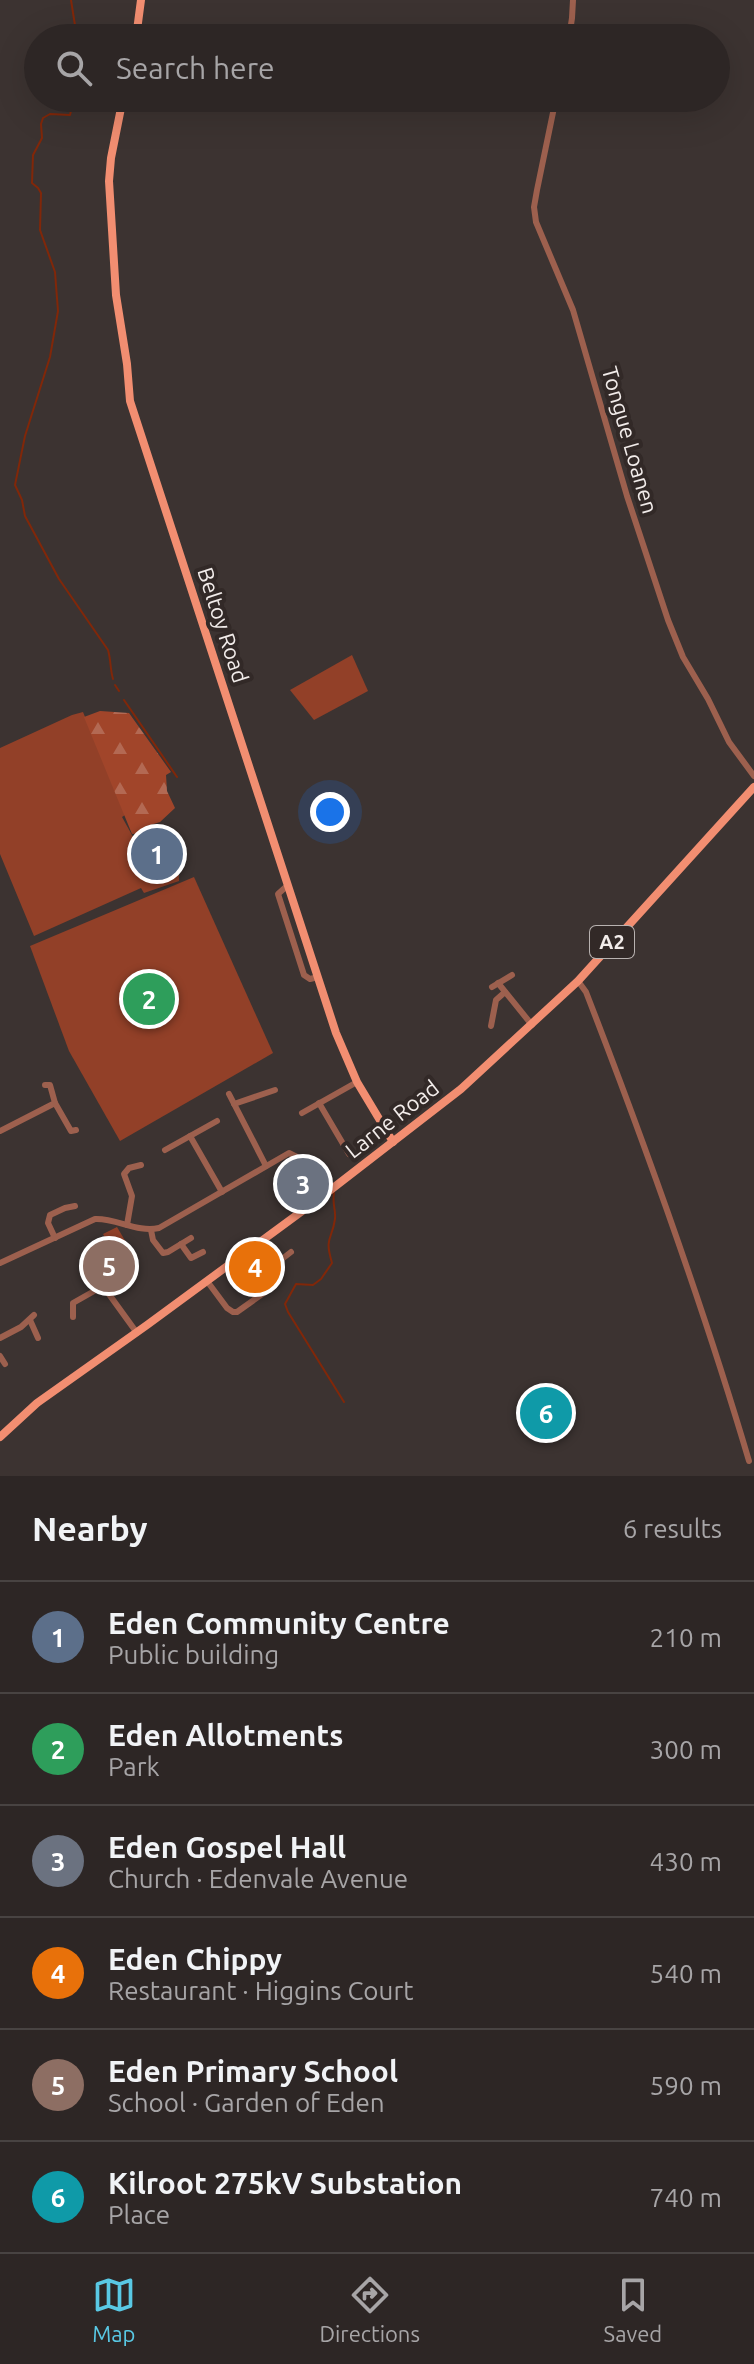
<!DOCTYPE html>
<html lang="en">
<head>
<meta charset="utf-8">
<style>
	body { margin:0; font-family:Ubuntu,sans-serif; background:#393232; color:#f1f3f6 }
	.you { position:absolute; left:330px; top:812px; width:28px; height:28px; margin:-20px; border:6px solid #fff; border-radius:50%; background:#1a73e8; box-shadow:0 0 0 12px #1a73e833 }
	.badge { display:grid; place-items:center; width:52px; height:52px; border-radius:50%; background:#59c8e4; color:#fff; font-size:26px; font-weight:700 }
	.pin { position:absolute; translate:-50% -50%; border:4px solid #fff; box-shadow:0 2px 8px #0006 }
	.list { margin:0; padding:0; list-style:none }
	h2 { display:flex; justify-content:space-between; align-items:center; height:104px; margin:0; padding:0 32px; font-size:34px }
	h2 small { font-size:26px; font-weight:400; color:#a7a5a7 }
	.list li { display:grid; grid-template-columns:52px 1fr auto; gap:24px; align-items:center; box-sizing:border-box; height:112px; padding:0 32px; border-top:2px solid #484342 }
	.list b { display:block; font-size:30px; white-space:nowrap }
	.list p { margin:0; font-size:26px; white-space:nowrap; color:#a7a5a7 }
	.list em { font-size:26px; font-style:normal; color:#a7a5a7 }
	.icon { flex:none; width:44px; height:44px; fill:none; stroke:currentColor; stroke-width:2; stroke-linecap:round; stroke-linejoin:round }
	.map { position:relative; flex:none; width:754px; height:1476px; overflow:hidden }
	.search { position:absolute; background:#2d2625; box-shadow:0 8px 32px #0002; left:24px; right:24px; top:24px; height:88px; display:flex; align-items:center; gap:20px; box-sizing:border-box; padding:0 28px; border-radius:44px; color:#a7a5a7; font-size:30px }
	.sheet { height:776px; background:#2d2625 }
	nav { display:flex; justify-content:space-around; align-items:center; box-sizing:border-box; height:112px; border-top:2px solid #484342; background:#2d2625; font-size:22px; color:#a7a5a7 }
	nav a { display:grid; justify-items:center; gap:4px }
	nav .on { color:#59c8e4 }
	.map>svg:first-child { display:block }
	.green { fill:#924028 }
	.forest { fill:url(#forest-firs) }
	.lines { fill:none; stroke-linecap:round; stroke-linejoin:round }
	.stream { stroke:#812709; stroke-width:2 }
	.minor { stroke:#9d604e; stroke-width:6 }
	.major { stroke:#f28e71; stroke-width:8 }
	.labels { text-anchor:middle; stroke-width:8; stroke-linejoin:round; paint-order:stroke }
	.shield { fill:#322927; stroke:#b8b2b0; stroke-width:2 }
	.shield-label { font-size:20px; font-weight:bold; fill:#f2ecea }
	.street-label { font-size:22px; fill:#f2ecea; stroke:#322927 }
</style>
</head>
<body>
<div class="map">
<svg width="754" height="1476" viewBox="0 0 754 1476">
	<defs>
		<pattern id="forest-firs" width="22" height="20" patternUnits="userSpaceOnUse" patternTransform="scale(2)"><rect width="22" height="20" fill="#a1452a"/><path d="M5 1l3.5 6h-7zM16 11l3.5 6h-7z" fill="#b36953"/></pattern>
	</defs>
	<rect width="100%" height="100%" fill="#3c3331"/>
	<!-- green -->
	<g class="green">
		<polygon points="352,655 368,691 314,720 290,690"/>
		<path d="M83 712 125 815 122 817 137 844H141C134 860 146 862 154 873L136 875 164 874 174 865 178 853 179 881 144 893 141 888 34 936 0 854V748L72 715Z"/>
		<polygon points="194,877 273,1053 120,1141 69,1051 30,946"/>
		<polygon points="117,1227 130,1249 117,1258 103,1234"/>
	</g>
	<!-- forest -->
	<polygon class="forest" points="100,711 129,713 171,772 166,775 167,791 175,808 160,822 144,827 144,833 132,834 84,717"/>
	<g class="lines">
		<!-- stream -->
		<g class="stream">
			<polyline points="71,0 77,38"/>
			<path d="M74 98 70 115 50 114 43 118 41 124 42 138 33 155 32 183 38 188 41 193 40 230 55 272 58 311 50 357 25 436 15 485 22 500 25 516 59 579 108 650C111 660 110 669 113 679"/>
			<polyline points="115,685 119,691"/>
			<polyline points="124,700 177,777"/>
			<path d="M334 1193C332 1203 336 1210 335 1219 332 1241 324 1236 332 1263L321 1279 313 1285 296 1284 285 1304 288 1312 344 1402"/>
		</g>
		<!-- minor -->
		<g class="minor">
			<polyline points="569,38 572,18 573,0"/>
			<polyline points="556,98 537,190 534,207 536,222 573,310 627,496 668,620 683,657 708,699 729,742 754,776"/>
			<polyline points="288,885 278,894 304,975 310,979 318,977"/>
			<path d="M578 981 586 992C646 1147 702 1302 749 1461"/>
			<polyline points="498,983 532,1025"/>
			<polyline points="492,987 512,975"/>
			<polyline points="491,1026 496,1000 505,992"/>
			<polyline points="229,1094 266,1166"/>
			<polyline points="55,1103 71,1131 76,1130"/>
			<polyline points="319,1103 349,1154"/>
			<polyline points="234,1104 275,1090"/>
			<polyline points="302,1113 357,1082"/>
			<polyline points="0,1131 55,1103 50,1085 45,1085"/>
			<polyline points="190,1136 222,1192"/>
			<polyline points="165,1150 217,1121"/>
			<polyline points="127,1225 132,1196 124,1174 129,1168 141,1165"/>
			<polyline points="151,1230 153,1240 163,1253 168,1252 191,1238"/>
			<polyline points="55,1238 48,1223 50,1215 65,1208 75,1206"/>
			<polyline points="181,1244 191,1258 203,1252"/>
			<path d="M0 1263 95 1219C117 1218 137 1233 159 1228L289 1153 297 1157 324 1195"/>
			<polyline points="207,1281 227,1308 233,1312 237,1312 275,1285 277,1279 273,1266 291,1252"/>
			<polyline points="73,1317 73,1303 103,1286 137,1333"/>
			<polyline points="30,1320 38,1338"/>
			<polyline points="0,1338 21,1327 34,1315"/>
			<polyline points="0,1356 5,1364"/>
		</g>
		<!-- major -->
		<g class="major">
			<polyline points="136,38 141,0"/>
			<polyline points="123,98 111,158 109,181 116,295 127,364 130,401 336,1033 357,1082 393,1142"/>
			<polyline points="0,1437 37,1403 147,1325 324,1195 461,1089 578,981 754,787"/>
		</g>
	</g>
	<g class="labels">
		<!-- shield labels -->
		<rect class="shield" x="590" y="926" width="44" height="32" rx="6"/>
		<g class="shield-label">
			<text x="612" y="949">A2</text>
		</g>
		<!-- street labels -->
		<g class="street-label">
			<text transform="translate(630 440) rotate(74)" y="8">Tongue Loanen</text>
			<text transform="translate(223 625) rotate(72)" y="8">Beltoy Road</text>
			<text transform="translate(392 1119) rotate(-38)" y="8">Larne Road</text>
		</g>
	</g>
</svg>
<div class="you"></div>
<div class="pin badge" style="left:157px;top:854px;background:#5c6f8a">1</div>
<div class="pin badge" style="left:149px;top:999px;background:#2e9e5b">2</div>
<div class="pin badge" style="left:303px;top:1184px;background:#6b7280">3</div>
<div class="pin badge" style="left:255px;top:1267px;background:#e8710a">4</div>
<div class="pin badge" style="left:109px;top:1266px;background:#8d6e63">5</div>
<div class="pin badge" style="left:546px;top:1413px;background:#0f9aa8">6</div>
<div class="search"><svg class="icon" aria-label="search" viewBox="0 0 24 24"><circle cx="10" cy="10" r="6"/><path d="M15 15l6 6"/></svg>Search here</div>
</div>
<section class="sheet">
<h2>Nearby<small>6 results</small></h2>
<ul class="list">
<li><span class="badge" style="background:#5c6f8a">1</span><div><b>Eden Community Centre</b><p>Public building</p></div><em>210 m</em></li>
<li><span class="badge" style="background:#2e9e5b">2</span><div><b>Eden Allotments</b><p>Park</p></div><em>300 m</em></li>
<li><span class="badge" style="background:#6b7280">3</span><div><b>Eden Gospel Hall</b><p>Church · Edenvale Avenue</p></div><em>430 m</em></li>
<li><span class="badge" style="background:#e8710a">4</span><div><b>Eden Chippy</b><p>Restaurant · Higgins Court</p></div><em>540 m</em></li>
<li><span class="badge" style="background:#8d6e63">5</span><div><b>Eden Primary School</b><p>School · Garden of Eden</p></div><em>590 m</em></li>
<li><span class="badge" style="background:#0f9aa8">6</span><div><b>Kilroot 275kV Substation</b><p>Place</p></div><em>740 m</em></li>
</ul>
</section>
<nav>
<a class="on"><svg class="icon" aria-label="map" viewBox="0 0 24 24"><path d="M3 6l6-2 6 2 6-2v14l-6 2-6-2-6 2zM9 4v14M15 6v14"/></svg>Map</a>
<a><svg class="icon" aria-label="directions" viewBox="0 0 24 24"><path d="M12 3l9 9-9 9-9-9zM9 14v-3h6M13 9l2 2-2 2"/></svg>Directions</a>
<a><svg class="icon" aria-label="saved" viewBox="0 0 24 24"><path d="M7 4h10v16l-5-4-5 4z"/></svg>Saved</a>
</nav>
</body>
</html>
